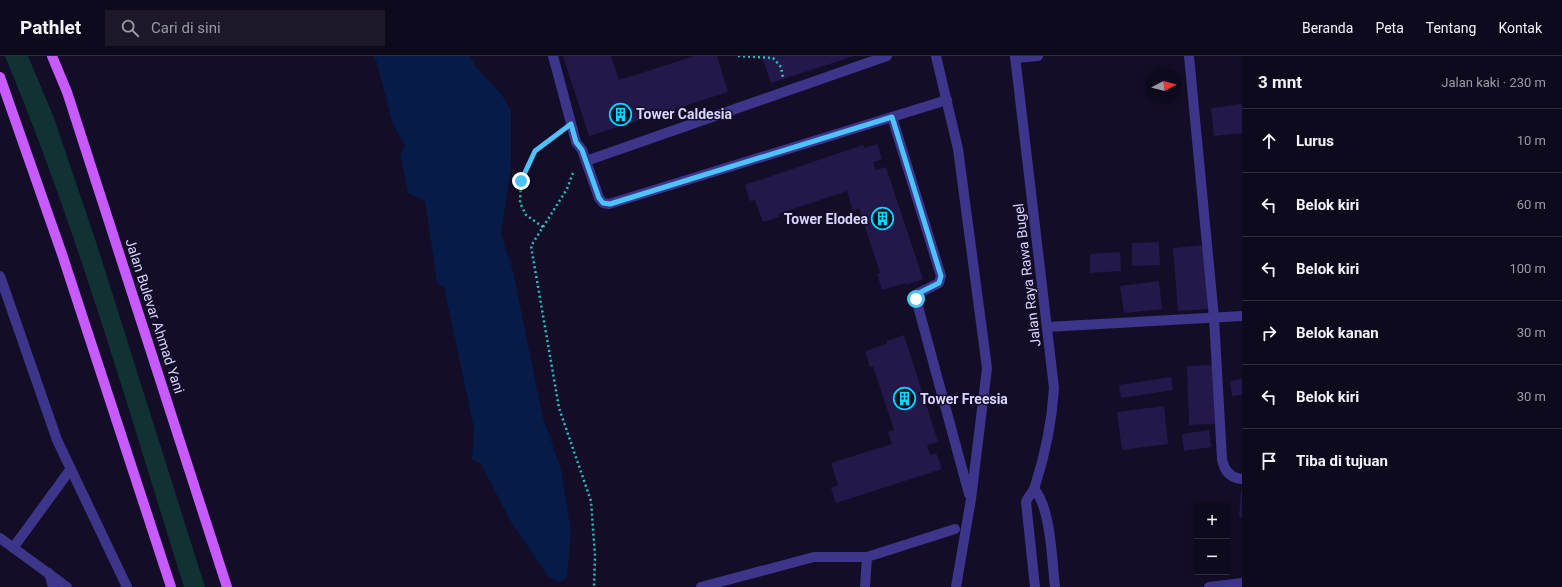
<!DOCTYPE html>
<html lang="id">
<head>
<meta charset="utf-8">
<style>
	body { margin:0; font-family:Roboto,sans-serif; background:#1c182a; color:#f1f3f6 }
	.controls { position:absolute; right:12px; bottom:12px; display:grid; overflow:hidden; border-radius:0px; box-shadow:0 2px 10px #0003 }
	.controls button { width:36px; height:36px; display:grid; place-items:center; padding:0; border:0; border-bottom:1px solid #2e2b3b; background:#0e0a1d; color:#f1f3f6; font:20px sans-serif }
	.compass { position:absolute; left:1146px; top:12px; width:36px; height:36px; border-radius:50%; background:#0e0a1d; box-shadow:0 2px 10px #0003; rotate:83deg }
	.stop { position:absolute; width:12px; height:12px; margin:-9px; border:3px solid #4fc3f7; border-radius:50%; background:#fff }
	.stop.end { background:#4fc3f7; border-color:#fff; box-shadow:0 1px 4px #0008 }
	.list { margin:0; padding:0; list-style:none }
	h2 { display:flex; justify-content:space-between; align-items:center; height:52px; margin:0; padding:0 16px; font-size:17px }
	h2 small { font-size:13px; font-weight:400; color:#9b9aa4 }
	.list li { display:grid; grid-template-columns:26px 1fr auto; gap:12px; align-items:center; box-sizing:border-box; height:64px; padding:0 16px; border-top:1px solid #2e2b3b }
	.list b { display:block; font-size:15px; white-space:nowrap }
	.list em { font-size:13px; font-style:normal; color:#9b9aa4 }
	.icon { flex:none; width:22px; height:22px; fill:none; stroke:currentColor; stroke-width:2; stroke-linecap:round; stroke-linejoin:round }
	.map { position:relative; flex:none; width:1242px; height:531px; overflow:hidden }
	header { display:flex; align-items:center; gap:24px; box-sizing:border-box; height:56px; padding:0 20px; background:#0e0a1d; border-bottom:1px solid #2e2b3b }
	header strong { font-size:19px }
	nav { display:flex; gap:22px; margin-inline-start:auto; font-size:14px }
	.search { width:280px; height:36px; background:#1c182a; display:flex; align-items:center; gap:10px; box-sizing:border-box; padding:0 14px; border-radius:0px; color:#9b9aa4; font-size:15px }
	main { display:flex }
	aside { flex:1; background:#0e0a1d }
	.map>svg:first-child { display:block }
	.green { fill:#103232 }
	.water { fill:#061b48 }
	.building { fill:#24184a }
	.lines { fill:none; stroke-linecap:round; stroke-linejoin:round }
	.path { stroke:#26c1be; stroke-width:2.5; stroke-dasharray:2 3; stroke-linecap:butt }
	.minor { stroke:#3c358a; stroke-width:10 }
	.major { stroke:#c85bff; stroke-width:10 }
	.route { stroke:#4fc3f7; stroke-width:5 }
	.labels { text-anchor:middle; stroke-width:3; stroke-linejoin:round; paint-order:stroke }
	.poi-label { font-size:14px; font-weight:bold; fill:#dad4ff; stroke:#130d27; text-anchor:start }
	.street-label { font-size:14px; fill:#dad4ff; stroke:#130d27 }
</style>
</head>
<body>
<header>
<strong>Pathlet</strong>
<div class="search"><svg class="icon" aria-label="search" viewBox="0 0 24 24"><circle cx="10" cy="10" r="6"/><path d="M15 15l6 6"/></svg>Cari di sini</div>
<nav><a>Beranda</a><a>Peta</a><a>Tentang</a><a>Kontak</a></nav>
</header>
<main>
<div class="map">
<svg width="1242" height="531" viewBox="0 0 1242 531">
	<rect width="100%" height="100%" fill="#130d27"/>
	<!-- green -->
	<path class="green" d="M5 0H28L54 62 97 189 205 531H184C128 353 77 172 5 0Z"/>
	<!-- water -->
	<polygon class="water" points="373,0 470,0 477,12 502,39 511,55 511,110 501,178 513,215 542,358 561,414 571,475 567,522 558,526 548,520 511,466 481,408 472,403 474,372 444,231 437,227 425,145 408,137 400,98 405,90 393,68 376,4"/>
	<!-- building -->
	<g class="building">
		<polygon points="563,0 611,0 619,24 695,0 717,0 728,36 589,80"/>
		<polygon points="762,0 854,0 771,27"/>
		<polygon points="1242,48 1242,77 1214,80 1211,52"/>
		<polygon points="877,88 882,103 873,106 876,114 886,111 923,223 906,229 905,227 882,234 877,218 880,217 859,152 853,155 847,135 778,158 779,161 763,166 755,144 750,145 745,129 863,89 864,92"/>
		<polygon points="1159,186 1160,209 1132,210 1132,187"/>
		<polygon points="1204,189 1208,253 1178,255 1173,192"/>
		<polygon points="1120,196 1121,215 1090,217 1090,198"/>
		<polygon points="1159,225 1162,253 1124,257 1120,230"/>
		<polygon points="904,279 938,386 927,389 930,399 936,397 942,413 836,447 831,432 838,429 831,407 892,388 888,376 894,374 873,310 870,311 865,295 887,288 887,285"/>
		<polygon points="1213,309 1215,368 1189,369 1187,310"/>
		<polygon points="1171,321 1173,334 1121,342 1119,329"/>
		<polygon points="1242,323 1242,339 1232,340 1230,325"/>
		<polygon points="1164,350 1168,388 1122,394 1117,356"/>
		<polygon points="1209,374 1211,391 1184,395 1182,378"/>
		<polygon points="1241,434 1242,435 1242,461 1239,461"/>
	</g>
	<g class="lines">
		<!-- path -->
		<g class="path">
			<polyline points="738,0 773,2 781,11 783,22"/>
			<polyline points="573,117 567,133 531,190 559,352 591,445 595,500 594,531"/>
			<polyline points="543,171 526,159 520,147 521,125 535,95 558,78"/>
		</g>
		<!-- minor -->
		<g class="minor">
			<polyline points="553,0 576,86 582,94 599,142 603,147 609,148 947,44"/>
			<polyline points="936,0 958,93 987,312 971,443 956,531"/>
			<path d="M1015 0 1054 332C1052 365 1045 399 1035 430 1033 437 1028 440 1026 446L1035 531"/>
			<path d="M1189 0 1214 262 1222 403C1224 414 1230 422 1242 423"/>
			<polyline points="1015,2 1038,0"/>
			<polyline points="892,61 941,220 939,227 917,238 916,243 969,438"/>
			<polyline points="586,105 887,0"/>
			<polyline points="0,220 57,384 127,531"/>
			<polyline points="1047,271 1242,260"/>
			<path d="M1034 433C1051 451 1052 506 1055 531"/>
			<polyline points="0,482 67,531"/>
			<polyline points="13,492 70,414"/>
			<polyline points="49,517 53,531"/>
			<polyline points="701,531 814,501 867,501 955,473"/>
			<polyline points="865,531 867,501"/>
			<polyline points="1209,531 1242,527"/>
		</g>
		<!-- major -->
		<g class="major">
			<polyline points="52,0 67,36 227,531"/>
			<polyline points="0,21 62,198 171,531"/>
		</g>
	</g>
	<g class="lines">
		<!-- route -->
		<polyline class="route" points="521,125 535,95 571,68 576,86 582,94 599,142 603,147 610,148 892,61 941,220 939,227 917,238 916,243"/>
	</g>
	<!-- icons -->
	<defs>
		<symbol id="building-ring" viewBox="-11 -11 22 22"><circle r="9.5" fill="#130d27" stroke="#00dbff" stroke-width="1.5"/><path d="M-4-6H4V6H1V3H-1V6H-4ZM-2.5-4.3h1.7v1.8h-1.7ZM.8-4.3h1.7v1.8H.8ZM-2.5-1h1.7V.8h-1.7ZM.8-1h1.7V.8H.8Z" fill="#00dbff"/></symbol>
	</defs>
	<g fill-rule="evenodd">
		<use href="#building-ring" x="608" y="46" width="25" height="25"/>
		<use href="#building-ring" x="870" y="150" width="25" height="25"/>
		<use href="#building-ring" x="892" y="330" width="25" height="25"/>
	</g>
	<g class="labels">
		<!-- poi labels -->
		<g class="poi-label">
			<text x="636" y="63">Tower Caldesia</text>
			<text x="868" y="168" text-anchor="end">Tower Elodea</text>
			<text x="920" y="348">Tower Freesia</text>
		</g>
		<!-- street labels -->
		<g class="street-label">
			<text transform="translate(1027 219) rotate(-97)" y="5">Jalan Raya Rawa Bugel</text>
			<text transform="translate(155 260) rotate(72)" y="5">Jalan Bulevar Ahmad Yani</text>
		</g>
	</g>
</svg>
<div class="controls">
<button>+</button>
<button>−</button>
</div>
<svg class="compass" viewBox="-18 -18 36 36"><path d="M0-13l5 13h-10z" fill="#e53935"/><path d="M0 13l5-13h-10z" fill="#9b9aa4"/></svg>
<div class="stop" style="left:916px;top:243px"></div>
<div class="stop end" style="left:521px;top:125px"></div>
</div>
<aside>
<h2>3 mnt<small>Jalan kaki · 230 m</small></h2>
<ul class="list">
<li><svg class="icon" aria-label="ahead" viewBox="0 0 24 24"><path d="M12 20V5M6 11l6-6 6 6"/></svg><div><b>Lurus</b></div><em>10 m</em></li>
<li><svg class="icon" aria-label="left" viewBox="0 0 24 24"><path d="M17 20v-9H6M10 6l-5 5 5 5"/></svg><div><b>Belok kiri</b></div><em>60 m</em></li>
<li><svg class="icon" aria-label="left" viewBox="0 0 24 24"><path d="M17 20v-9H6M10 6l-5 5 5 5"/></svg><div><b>Belok kiri</b></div><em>100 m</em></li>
<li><svg class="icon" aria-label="right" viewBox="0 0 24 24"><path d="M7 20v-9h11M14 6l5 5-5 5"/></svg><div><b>Belok kanan</b></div><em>30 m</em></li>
<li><svg class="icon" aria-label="left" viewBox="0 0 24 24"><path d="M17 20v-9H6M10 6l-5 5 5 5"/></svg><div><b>Belok kiri</b></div><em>30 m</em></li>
<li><svg class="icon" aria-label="arrive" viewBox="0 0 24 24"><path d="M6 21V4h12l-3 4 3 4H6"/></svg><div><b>Tiba di tujuan</b></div></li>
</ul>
</aside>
</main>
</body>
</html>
